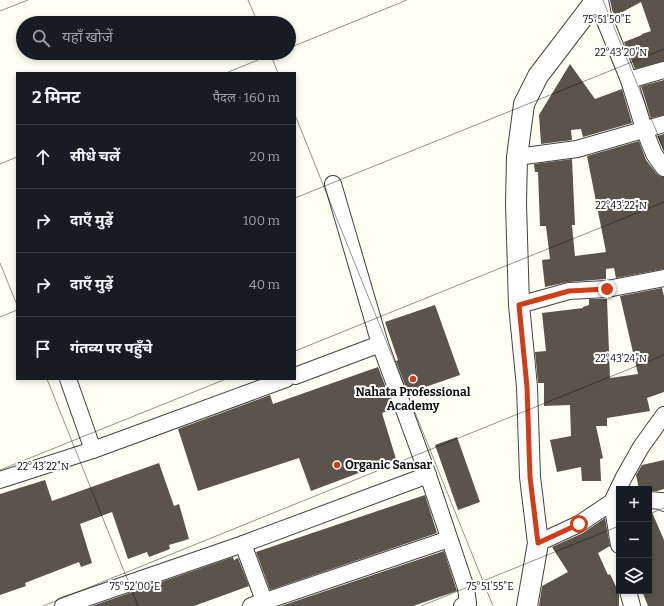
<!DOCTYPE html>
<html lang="hi">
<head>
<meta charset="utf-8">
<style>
	body { margin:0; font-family:Bitter,"Noto Sans Devanagari",serif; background:#20242c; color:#f1f3f6 }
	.controls { position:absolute; right:12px; bottom:12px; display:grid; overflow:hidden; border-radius:0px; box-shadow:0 2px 6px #0003 }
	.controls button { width:36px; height:36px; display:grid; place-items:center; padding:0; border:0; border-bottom:1px solid #363941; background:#171b24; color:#f1f3f6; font:20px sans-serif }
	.stop { position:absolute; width:12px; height:12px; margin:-9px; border:3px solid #d03e17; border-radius:50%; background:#fff }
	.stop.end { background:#d03e17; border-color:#fff; box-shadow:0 1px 4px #0008 }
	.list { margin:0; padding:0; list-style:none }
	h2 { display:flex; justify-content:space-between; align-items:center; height:52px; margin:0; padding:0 16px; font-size:17px }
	h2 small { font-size:13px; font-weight:400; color:#9ea1a6 }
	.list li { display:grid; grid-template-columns:26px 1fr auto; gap:12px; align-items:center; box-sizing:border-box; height:64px; padding:0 16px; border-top:1px solid #363941 }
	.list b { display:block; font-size:15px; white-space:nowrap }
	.list em { font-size:13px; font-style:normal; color:#9ea1a6 }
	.icon { flex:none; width:22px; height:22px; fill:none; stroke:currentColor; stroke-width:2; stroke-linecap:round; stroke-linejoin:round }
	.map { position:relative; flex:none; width:664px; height:606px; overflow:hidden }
	.search { position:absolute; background:#171b24; box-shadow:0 2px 6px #0003; left:16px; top:16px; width:280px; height:44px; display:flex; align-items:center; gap:10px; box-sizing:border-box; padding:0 14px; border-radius:22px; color:#9ea1a6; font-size:15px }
	.panel { position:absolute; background:#171b24; box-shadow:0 2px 6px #0003; left:16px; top:72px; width:280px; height:308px; border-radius:0px }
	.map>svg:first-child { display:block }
	.building { fill:#5a544a }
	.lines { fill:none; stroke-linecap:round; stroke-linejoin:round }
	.minor-casing { stroke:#424242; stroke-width:18 }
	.tertiary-casing { stroke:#424242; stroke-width:22 }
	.minor { stroke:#fff; stroke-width:16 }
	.tertiary { stroke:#fff; stroke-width:20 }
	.route { stroke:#d03e17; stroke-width:5 }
	.ticks { fill:none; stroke:#0f0f0f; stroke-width:1; stroke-opacity:0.45 }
	.poi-dot { fill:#d03e17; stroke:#fff; stroke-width:1.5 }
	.labels { text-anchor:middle; stroke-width:4; stroke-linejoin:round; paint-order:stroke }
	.poi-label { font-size:12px; font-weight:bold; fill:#0f0f0f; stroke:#fff }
	.ticks-label { font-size:10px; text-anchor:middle; fill:#0f0f0f; stroke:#fff; stroke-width:4; stroke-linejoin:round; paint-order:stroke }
</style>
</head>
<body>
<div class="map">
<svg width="664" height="606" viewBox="0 0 664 606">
	<rect width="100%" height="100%" fill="#fefff2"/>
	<!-- building -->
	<g class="building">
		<polygon points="610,0 664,0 664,61 635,69 624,42 642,35 642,34 651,31 641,2 615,16 612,10"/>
		<polygon points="570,64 595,99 622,89 632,123 583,137 581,129 571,130 572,140 541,144 539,115"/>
		<polygon points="664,80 664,115 651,118 641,86"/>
		<polygon points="664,134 664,152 657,136"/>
		<polygon points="639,141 646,160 657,174 660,176 664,177 664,269 616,278 614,268 606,269 606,279 568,282 545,287 542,260 550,259 546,226 540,226 538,172 535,172 534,164 572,159 575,225 572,225 575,256 606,252 587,156"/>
		<polygon points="662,288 664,296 664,392 647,398 650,411 607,418 607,426 596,426 603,458 600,459 601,481 582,481 581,467 557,472 550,440 571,436 570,405 544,406 544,383 538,383 535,352 546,351 542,313 583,308 583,307 589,305 589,299 607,299 610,378 638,374 620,296"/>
		<polygon points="435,305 460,375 408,393 396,361 398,360 385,322"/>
		<polygon points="378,367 394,409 382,413 396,459 311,491 299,458 198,491 178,429 270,395 273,404"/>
		<polygon points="457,437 480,502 458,510 435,445"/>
		<polygon points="664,460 664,489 657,491 649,491 649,489 639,489 636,475 642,465"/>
		<polygon points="159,463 174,506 179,504 189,539 169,545 170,549 149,557 147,552 128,559 112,512 80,524 92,563 81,567 79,562 25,583 26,586 0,595 0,494 45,480 52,501"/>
		<polygon points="425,495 437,533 270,590 256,552"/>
		<polygon points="649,510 651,510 664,540 664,606 648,606 642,591 649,591"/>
		<polygon points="605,518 610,546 598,553 608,575 610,574 619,593 619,606 539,606 542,586 568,572 552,547 583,533"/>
		<polygon points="444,551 457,591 413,606 281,606"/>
		<polygon points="233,557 234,560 238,558 249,586 194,606 92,606"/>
	</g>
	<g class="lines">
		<defs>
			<g id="minor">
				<polyline points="600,0 603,16 629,80 644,129 654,154 664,168"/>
				<polyline points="629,80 664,70"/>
				<polyline points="517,157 577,149 664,124"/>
				<polyline points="333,184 380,344 428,475 466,588 468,603 462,606"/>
				<polyline points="519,305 569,291 607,289 664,278"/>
				<polyline points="295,376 380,344"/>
				<polyline points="68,379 93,450"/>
				<polyline points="0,480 93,450 286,379"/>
				<polyline points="649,500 662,501 664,503"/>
				<polyline points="619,501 612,502 619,545"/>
				<polyline points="538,543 579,524 612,502 624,477 641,447 664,415"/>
				<polyline points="243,544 266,606"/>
				<polyline points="628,591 632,606"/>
				<polyline points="63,606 243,544 428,475"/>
				<polyline points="251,606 449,539"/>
			</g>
			<polyline id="tertiary" points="527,606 538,543 530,477 527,387 519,305 516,204 517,157 524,104 538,76 596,0"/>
		</defs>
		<!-- minor casing -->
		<use href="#minor" class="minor-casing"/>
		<!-- tertiary casing -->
		<use href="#tertiary" class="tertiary-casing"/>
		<!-- minor -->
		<use href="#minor" class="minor"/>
		<!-- tertiary -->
		<use href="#tertiary" class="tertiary"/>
	</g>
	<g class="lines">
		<!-- route -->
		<polyline class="route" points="579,524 538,543 530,477 527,387 519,305 569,291 607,289"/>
	</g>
	<!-- ticks -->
	<path class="ticks" d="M248 0 258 23M603 0 664 150M0 11 28 0M289 48 407 0M270 53 278 73M226 73 275 53M295 115 493 606M0 164 17 157M295 198 664 49M0 263 17 305M0 317 17 310M295 351 664 202M47 379 138 606M0 470 226 379M649 514 664 508M43 606 664 355M421 606 619 526"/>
	<!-- markers -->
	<g class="poi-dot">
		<circle cx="413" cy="379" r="4"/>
		<circle cx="337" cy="465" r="4"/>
	</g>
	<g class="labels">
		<!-- poi labels -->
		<g class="poi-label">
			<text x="413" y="396">Nahata Professional<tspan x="413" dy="14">Academy</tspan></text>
			<text x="345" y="469" text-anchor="start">Organic Sansar</text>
		</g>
	</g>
	<g class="ticks-label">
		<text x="607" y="23">75°51'50"E</text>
		<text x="621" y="56">22°43'20"N</text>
		<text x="621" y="209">22°43'22"N</text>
		<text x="621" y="362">22°43'24"N</text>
		<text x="43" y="470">22°43'22"N</text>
		<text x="135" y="590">75°52'00"E</text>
		<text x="490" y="590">75°51'55"E</text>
	</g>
</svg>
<div class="controls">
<button>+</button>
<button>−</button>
<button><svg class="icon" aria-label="layers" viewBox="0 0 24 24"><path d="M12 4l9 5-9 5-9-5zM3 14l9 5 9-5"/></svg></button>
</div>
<div class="stop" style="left:579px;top:524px"></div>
<div class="stop end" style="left:607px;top:289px"></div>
<div class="search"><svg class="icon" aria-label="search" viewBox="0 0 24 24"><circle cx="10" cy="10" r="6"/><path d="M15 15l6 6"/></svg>यहाँ खोजें</div>
<section class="panel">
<h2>2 मिनट<small>पैदल · 160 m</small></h2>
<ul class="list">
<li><svg class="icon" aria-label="ahead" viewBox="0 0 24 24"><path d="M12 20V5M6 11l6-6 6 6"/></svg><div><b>सीधे चलें</b></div><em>20 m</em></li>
<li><svg class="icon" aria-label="right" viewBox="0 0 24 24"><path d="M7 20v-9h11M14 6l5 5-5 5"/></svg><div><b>दाएँ मुड़ें</b></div><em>100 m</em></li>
<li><svg class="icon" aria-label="right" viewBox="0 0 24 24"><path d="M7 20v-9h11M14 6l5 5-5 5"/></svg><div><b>दाएँ मुड़ें</b></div><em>40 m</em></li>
<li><svg class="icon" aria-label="arrive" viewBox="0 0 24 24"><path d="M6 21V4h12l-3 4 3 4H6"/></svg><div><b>गंतव्य पर पहुँचे</b></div></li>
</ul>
</section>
</div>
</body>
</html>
